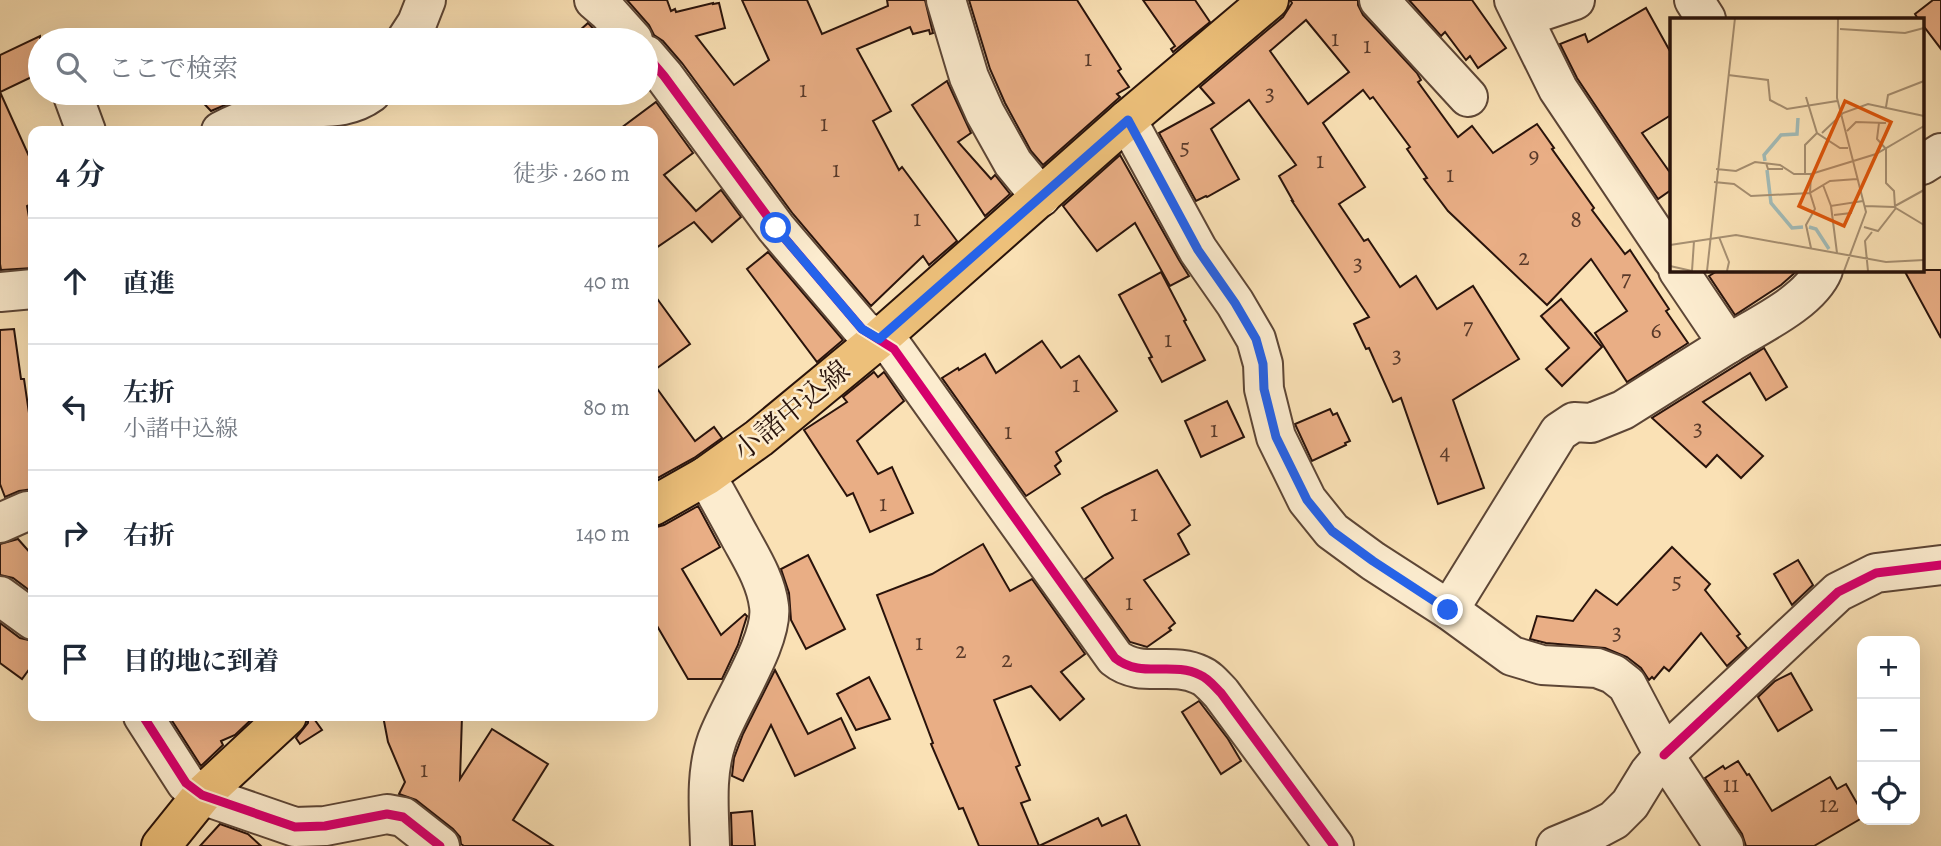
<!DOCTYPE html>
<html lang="ja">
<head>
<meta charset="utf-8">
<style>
	body { margin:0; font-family:Alegreya,"Noto Serif JP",serif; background:#f2f2f3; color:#1f2937 }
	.controls { position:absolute; right:21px; bottom:21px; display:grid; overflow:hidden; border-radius:14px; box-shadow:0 7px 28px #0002 }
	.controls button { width:63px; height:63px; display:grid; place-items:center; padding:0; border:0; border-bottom:2px solid #e0e1e3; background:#fff; color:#1f2937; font:35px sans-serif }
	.stop { position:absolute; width:21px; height:21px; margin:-16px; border:5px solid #2563eb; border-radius:50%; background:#fff }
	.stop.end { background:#2563eb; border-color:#fff; box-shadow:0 2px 7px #0008 }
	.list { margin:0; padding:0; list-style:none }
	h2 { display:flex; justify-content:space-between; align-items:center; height:91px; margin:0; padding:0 28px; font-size:30px }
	h2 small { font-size:23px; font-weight:400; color:#747a83 }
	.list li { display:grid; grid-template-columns:46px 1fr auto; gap:21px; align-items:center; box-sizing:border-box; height:126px; padding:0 28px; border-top:2px solid #e0e1e3 }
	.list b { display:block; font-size:26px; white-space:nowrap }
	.list p { margin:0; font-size:23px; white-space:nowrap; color:#747a83 }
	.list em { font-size:23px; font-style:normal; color:#747a83 }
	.icon { flex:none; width:38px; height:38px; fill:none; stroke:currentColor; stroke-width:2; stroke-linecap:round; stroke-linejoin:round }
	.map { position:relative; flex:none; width:1941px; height:846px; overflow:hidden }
	.search { position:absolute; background:#fff; box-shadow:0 7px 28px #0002; left:28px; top:28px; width:630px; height:77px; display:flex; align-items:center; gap:18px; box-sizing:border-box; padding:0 24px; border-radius:38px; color:#747a83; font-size:26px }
	.panel { position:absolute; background:#fff; box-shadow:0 7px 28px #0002; left:28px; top:126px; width:630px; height:595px; border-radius:14px }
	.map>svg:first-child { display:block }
	.building { fill:#e9ae85; stroke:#29130b; stroke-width:2; fill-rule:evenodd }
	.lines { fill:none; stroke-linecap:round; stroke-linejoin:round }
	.minor-casing { stroke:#5d4636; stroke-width:42 }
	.major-casing { stroke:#29130b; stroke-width:42 }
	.minor { stroke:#fceccf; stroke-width:38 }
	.major { stroke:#edc07a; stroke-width:38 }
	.cycleway-casing { stroke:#fceccf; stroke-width:13 }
	.cycleway { stroke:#d6006c; stroke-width:9 }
	.route { stroke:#2563eb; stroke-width:9 }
	.labels { text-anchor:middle; stroke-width:5; stroke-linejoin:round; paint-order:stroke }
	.number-label { font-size:24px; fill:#593a2a }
	.street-label { font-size:28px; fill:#29130b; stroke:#fceccf }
	.inset-river { fill:none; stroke:#a2bbb7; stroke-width:3.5 }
	.inset-road { fill:none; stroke:#a68f71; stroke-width:2 }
	.view { fill:#de560c; fill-opacity:0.15; stroke:#de560c; stroke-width:3.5 }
	.inset-edge { fill:none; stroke:#29130b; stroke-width:3.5 }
</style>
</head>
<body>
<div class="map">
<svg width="1941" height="846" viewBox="0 0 1941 846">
	<rect width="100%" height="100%" fill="#fae1b5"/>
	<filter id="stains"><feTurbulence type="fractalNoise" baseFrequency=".00286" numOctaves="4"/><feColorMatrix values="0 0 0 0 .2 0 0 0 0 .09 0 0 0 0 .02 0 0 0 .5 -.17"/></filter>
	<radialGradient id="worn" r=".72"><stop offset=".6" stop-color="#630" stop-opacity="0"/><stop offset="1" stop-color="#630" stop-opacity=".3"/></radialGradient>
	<!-- building -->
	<g class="building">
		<polygon points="627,0 667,0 671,11 675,9 676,12 713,3 713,4 719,3 725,28 696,36 734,85 769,60 742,0 807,0 822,34 888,6 887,0 925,0 933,33 930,34 929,30 913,34 910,27 857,49 891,111 873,121 899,170 902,167 957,241 929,265 923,256 871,306 793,214 682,63 663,41 654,35 649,25"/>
		<polygon points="969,0 1077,0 1121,69 1118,71 1129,87 1117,94 1120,97 1043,165 1031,151 1005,103 990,69"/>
		<polygon points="1143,0 1195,0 1210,22 1173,52 1171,49 1175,46"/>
		<path d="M1290 0H1358V5L1363 15 1417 73 1421 80 1418 82 1458 137 1472 126 1493 153 1537 124 1554 148 1552 149 1594 208 1592 210 1625 254 1630 250 1669 309 1666 311 1688 343 1627 382 1595 333 1627 311 1591 259 1547 305 1448 211 1424 179 1427 178 1407 149 1410 147 1373 97 1370 99 1363 90 1323 123 1365 187 1339 204 1364 241 1368 239 1400 287 1416 276 1437 309 1473 286 1519 359 1453 400 1484 488 1438 504 1401 398 1393 402 1369 348 1366 349 1354 324 1369 317 1292 201H1293L1279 176 1296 165 1249 100 1211 129 1239 179 1207 197 1206 196 1196 201 1159 133 1214 103 1200 87 1283 17 1292 3ZM1306 20 1349 72 1308 104 1270 51Z"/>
		<polygon points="1409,0 1472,0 1506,48 1478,68 1470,56 1466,60 1445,32 1441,36"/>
		<polygon points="1933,0 1941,0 1941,49 1922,24 1922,19 1918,19 1915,14"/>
		<polygon points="1646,8 1671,53 1671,115 1642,133 1671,174 1671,190 1658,199 1577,78 1560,44 1585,34 1588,42"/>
		<polygon points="588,23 604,40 569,40"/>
		<polygon points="40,36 40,73 0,92 33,165 33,203 27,206 33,239 33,268 1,270 0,264 0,55"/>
		<polygon points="947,81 971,133 958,142 991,179 995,175 1010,194 985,216 912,105"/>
		<polygon points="194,93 237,93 242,98 211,111"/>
		<polygon points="656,102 693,153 664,175 696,211 721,190 741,217 712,242 694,222 653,250 653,131 617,131"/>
		<polygon points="1120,155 1179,260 1189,276 1170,286 1135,223 1097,251 1063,206"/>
		<polygon points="768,252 843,340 817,362 747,269"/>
		<polygon points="1719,270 1798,270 1781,285 1735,315 1709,276"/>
		<polygon points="1904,270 1941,270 1941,338"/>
		<polygon points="1161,272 1186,320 1184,321 1205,360 1162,382 1149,358 1152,357 1119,295"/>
		<polygon points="653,293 690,344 653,371"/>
		<polygon points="1561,299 1602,347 1562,386 1546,369 1569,348 1541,316"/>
		<polygon points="14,329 21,379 24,379 29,413 33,412 33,489 19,491 5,497 0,484 0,330"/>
		<polygon points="1042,341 1061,368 1079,356 1117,411 1056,452 1061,461 1055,466 1060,474 1026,496 942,378 958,368 959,370 985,354 996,373"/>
		<polygon points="1764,348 1787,387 1766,400 1750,373 1703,402 1763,456 1741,478 1717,455 1706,467 1652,418"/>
		<polygon points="874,372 878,377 884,372 904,401 857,441 878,474 892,467 913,513 870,532 853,493 847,496 804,430 847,402 843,397"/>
		<polygon points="653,383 695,441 714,427 722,438 694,458 656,479 653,474"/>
		<polygon points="1227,401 1244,437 1201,457 1185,421"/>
		<polygon points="1330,409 1333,415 1337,413 1350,441 1345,443 1346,445 1312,461 1295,424"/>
		<polygon points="1157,470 1190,525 1178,534 1189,554 1144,580 1175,623 1169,628 1171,630 1147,647 1130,642 1085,579 1113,558 1082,508 1105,495"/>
		<polygon points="698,506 720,547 682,569 721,635 745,614 747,616 738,645 722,679 688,679 653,619 653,528 664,525"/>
		<polygon points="18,539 33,556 33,593 13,578 0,575 0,544"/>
		<polygon points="983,544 1010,591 1032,579 1085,654 1061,672 1084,699 1060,720 1031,686 994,700 1020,765 1016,767 1030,800 1021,803 1039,846 1098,818 1102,826 1126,815 1140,846 979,846 963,808 959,809 931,744 933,743 877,595 932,574"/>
		<polygon points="1672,547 1710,584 1705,590 1740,634 1737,636 1747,648 1727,666 1701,633 1669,671 1664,667 1654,679 1652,677 1649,680 1641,668 1627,657 1605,648 1546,643 1530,639 1537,616 1573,621 1596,590 1617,605"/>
		<polygon points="808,555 845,629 806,649 791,620 789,593 781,569"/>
		<polygon points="1798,560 1813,585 1792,605 1774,574"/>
		<polygon points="0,623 20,638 33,641 33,664 22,679 0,663"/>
		<polygon points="775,670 808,734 841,718 855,748 795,776 771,725 743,781 732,776 734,758 743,734"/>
		<polygon points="1791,673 1812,710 1778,731 1758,697 1775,681"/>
		<polygon points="869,677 890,719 856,730 837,694"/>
		<polygon points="1199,701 1228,739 1241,761 1221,774 1182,712"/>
		<polygon points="169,716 255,716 235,735 221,741 223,745 201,766"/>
		<polygon points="308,716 312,716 322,730 300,744 296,738 308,723"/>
		<polygon points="383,716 462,716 460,779 492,729 548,764 513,820 553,846 464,846 461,844 460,837 453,829 416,800 399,794 405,782 388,742"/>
		<polygon points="1738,761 1747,775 1749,774 1772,811 1830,777 1837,789 1846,784 1862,812 1862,818 1814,846 1746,846 1742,834 1705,778 1723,766 1725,769"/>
		<polygon points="752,811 755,846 732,846 731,813"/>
		<polygon points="220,824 248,834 261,846 200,846"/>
	</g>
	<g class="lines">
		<defs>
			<g id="minor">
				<polyline points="594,0 608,12 633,40"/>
				<polyline points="946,0 969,77 985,113 1013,163 1041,197"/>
				<polyline points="1379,0 1468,97"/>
				<polyline points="1514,0 1558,89 1672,259"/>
				<polyline points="1694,0 1706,19"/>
				<polyline points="1524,17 1575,0"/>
				<polyline points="406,40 417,23 426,0"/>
				<path d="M646 55 664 76 776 228 862 329 894 349 1115 658C1141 679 1172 661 1200 675 1208 678 1215 687 1221 693L1334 846"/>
				<polyline points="72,93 86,131"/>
				<polyline points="1127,120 1198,250 1235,303 1256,339 1263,364 1264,389 1276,437 1307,500 1332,531 1373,561 1449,610 1512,656 1542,665 1597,668 1613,674 1627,685 1664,755 1838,592 1876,573 1941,565"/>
				<path d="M221 131C242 120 263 112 287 109 317 105 345 112 371 93"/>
				<polyline points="1922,165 1941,153"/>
				<polyline points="0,292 33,289"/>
				<path d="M1728 344C1757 326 1810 302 1823 270"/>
				<path d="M706 476C718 496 729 517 740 537 752 559 766 581 769 606 774 640 730 704 717 740 705 774 709 810 710 846"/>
				<polyline points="0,523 27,511 33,511"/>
				<polyline points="0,596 33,620"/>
				<polyline points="1449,610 1559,432 1574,422 1591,423 1623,410 1728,344 1678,270"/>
				<polyline points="143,716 186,783 202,795 295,827 325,826 387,814 403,817 440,846"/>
				<polyline points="1556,846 1597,829 1614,820 1630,804 1649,773 1664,755 1724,846"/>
			</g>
			<g id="major">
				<polyline points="653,506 706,476 759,438 879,339 1127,120 1269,0"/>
				<polyline points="161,846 202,795 287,716"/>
			</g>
		</defs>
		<!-- minor casing -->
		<use href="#minor" class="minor-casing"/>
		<!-- major casing -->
		<use href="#major" class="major-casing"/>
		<!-- minor -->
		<use href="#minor" class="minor"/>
		<!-- major -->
		<use href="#major" class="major"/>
		<defs>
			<g id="cycleway">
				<path d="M646 55 664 76 776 228 862 329 894 349 1115 658C1141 679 1172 661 1200 675 1208 678 1215 687 1221 693L1334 846"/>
				<polyline points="143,716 186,783 202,795 295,827 325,826 387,814 403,817 440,846"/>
				<polyline points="1664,755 1838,592 1876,573 1941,565"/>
			</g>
		</defs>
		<!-- cycleway casing -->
		<use href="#cycleway" class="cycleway-casing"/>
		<!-- cycleway -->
		<use href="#cycleway" class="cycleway"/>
	</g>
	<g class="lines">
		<!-- route -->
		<polyline class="route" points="776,228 862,329 879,339 1128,120 1198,250 1235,303 1256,339 1263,364 1264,389 1276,437 1307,500 1332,531 1373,561 1448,610"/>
	</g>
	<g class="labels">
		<!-- number labels -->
		<g class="number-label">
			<text x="1335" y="46">1</text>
			<text x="1367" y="53">1</text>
			<text x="1088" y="66">1</text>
			<text x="803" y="97">1</text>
			<text x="1270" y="101">3</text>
			<text x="824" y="131">1</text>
			<text x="1185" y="155">5</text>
			<text x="1534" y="163">9</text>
			<text x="1320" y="168">1</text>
			<text x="836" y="177">1</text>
			<text x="1450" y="182">1</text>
			<text x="917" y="226">1</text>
			<text x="1576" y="227">8</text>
			<text x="1524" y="265">2</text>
			<text x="1358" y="271">3</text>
			<text x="1626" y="286">7</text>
			<text x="1468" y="334">7</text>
			<text x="1656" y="338">6</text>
			<text x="1168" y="347">1</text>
			<text x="1397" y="363">3</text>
			<text x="1076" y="392">1</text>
			<text x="1698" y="436">3</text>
			<text x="1214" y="437">1</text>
			<text x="1008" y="439">1</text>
			<text x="1445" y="459">4</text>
			<text x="883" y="511">1</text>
			<text x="1134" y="521">1</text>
			<text x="1677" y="589">5</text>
			<text x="1129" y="610">1</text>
			<text x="1617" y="640">3</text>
			<text x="919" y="650">1</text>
			<text x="961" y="658">2</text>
			<text x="1007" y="667">2</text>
			<text x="424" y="777">1</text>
			<text x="1731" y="792">11</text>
			<text x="1829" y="812">12</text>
		</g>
		<!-- street labels -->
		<g class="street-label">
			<text transform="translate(791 410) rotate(-39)" y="10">小諸中込線</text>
		</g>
	</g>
	<!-- overview -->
	<g transform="translate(1670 18)">
		<rect width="254" height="254" fill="#fae1b5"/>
		<path class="inset-river" d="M95 143 94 137 111 117 127 116 128 100M97 152 101 185 122 210 133 209M139 209 146 211 159 231"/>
		<path class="inset-road" d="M168 0 167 80 196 194 174 253M170 11 235 15 254 10M58 57 98 62 100 82 117 91 167 83M136 79 147 115 170 130H178M216 89 218 77 254 63M209 105 207 121 216 131V165L224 173 225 189M177 113 186 104 216 105M152 115 173 95 198 86 254 98M96 145 98 151H113M46 151 66 153 85 144 110 147 124 156H141M135 155V127L147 115M44 164 64 166 81 178 140 175 141 156 206 136 254 108M153 167 161 188 193 183M161 188 167 235M195 188 224 189 254 207M225 188 254 172M164 197 181 195 183 185M194 209 208 213 226 190M49 219 59 244 57 253M0 227 66 217 216 244 254 242M141 230 136 207 145 191 140 175 160 163 187 161M0 248 22 253M22 253 24 223M37 253 65 0M198 253 195 223 202 214"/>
		<path class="view" d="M175 83 221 104 174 208 129 188Z"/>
		<rect width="254" height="254" class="inset-edge"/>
	</g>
	<rect width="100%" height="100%" filter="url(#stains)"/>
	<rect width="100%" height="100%" fill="url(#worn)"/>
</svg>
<div class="controls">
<button>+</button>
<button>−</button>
<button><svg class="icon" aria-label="locate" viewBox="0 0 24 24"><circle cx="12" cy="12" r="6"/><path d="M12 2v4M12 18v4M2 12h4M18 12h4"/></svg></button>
</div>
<div class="stop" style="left:776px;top:228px"></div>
<div class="stop end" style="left:1448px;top:610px"></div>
<div class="search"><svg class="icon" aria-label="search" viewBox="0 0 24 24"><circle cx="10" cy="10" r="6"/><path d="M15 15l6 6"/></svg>ここで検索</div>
<section class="panel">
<h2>4 分<small>徒歩 · 260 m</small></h2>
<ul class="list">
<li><svg class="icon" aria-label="ahead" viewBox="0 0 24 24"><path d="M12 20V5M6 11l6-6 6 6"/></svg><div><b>直進</b></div><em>40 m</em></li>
<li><svg class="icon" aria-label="left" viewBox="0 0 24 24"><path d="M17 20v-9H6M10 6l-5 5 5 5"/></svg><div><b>左折</b><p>小諸中込線</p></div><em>80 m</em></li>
<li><svg class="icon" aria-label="right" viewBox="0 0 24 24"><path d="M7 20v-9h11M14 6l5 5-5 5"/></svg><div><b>右折</b></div><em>140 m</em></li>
<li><svg class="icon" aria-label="arrive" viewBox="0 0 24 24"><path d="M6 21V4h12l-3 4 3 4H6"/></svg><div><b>目的地に到着</b></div></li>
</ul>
</section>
</div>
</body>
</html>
